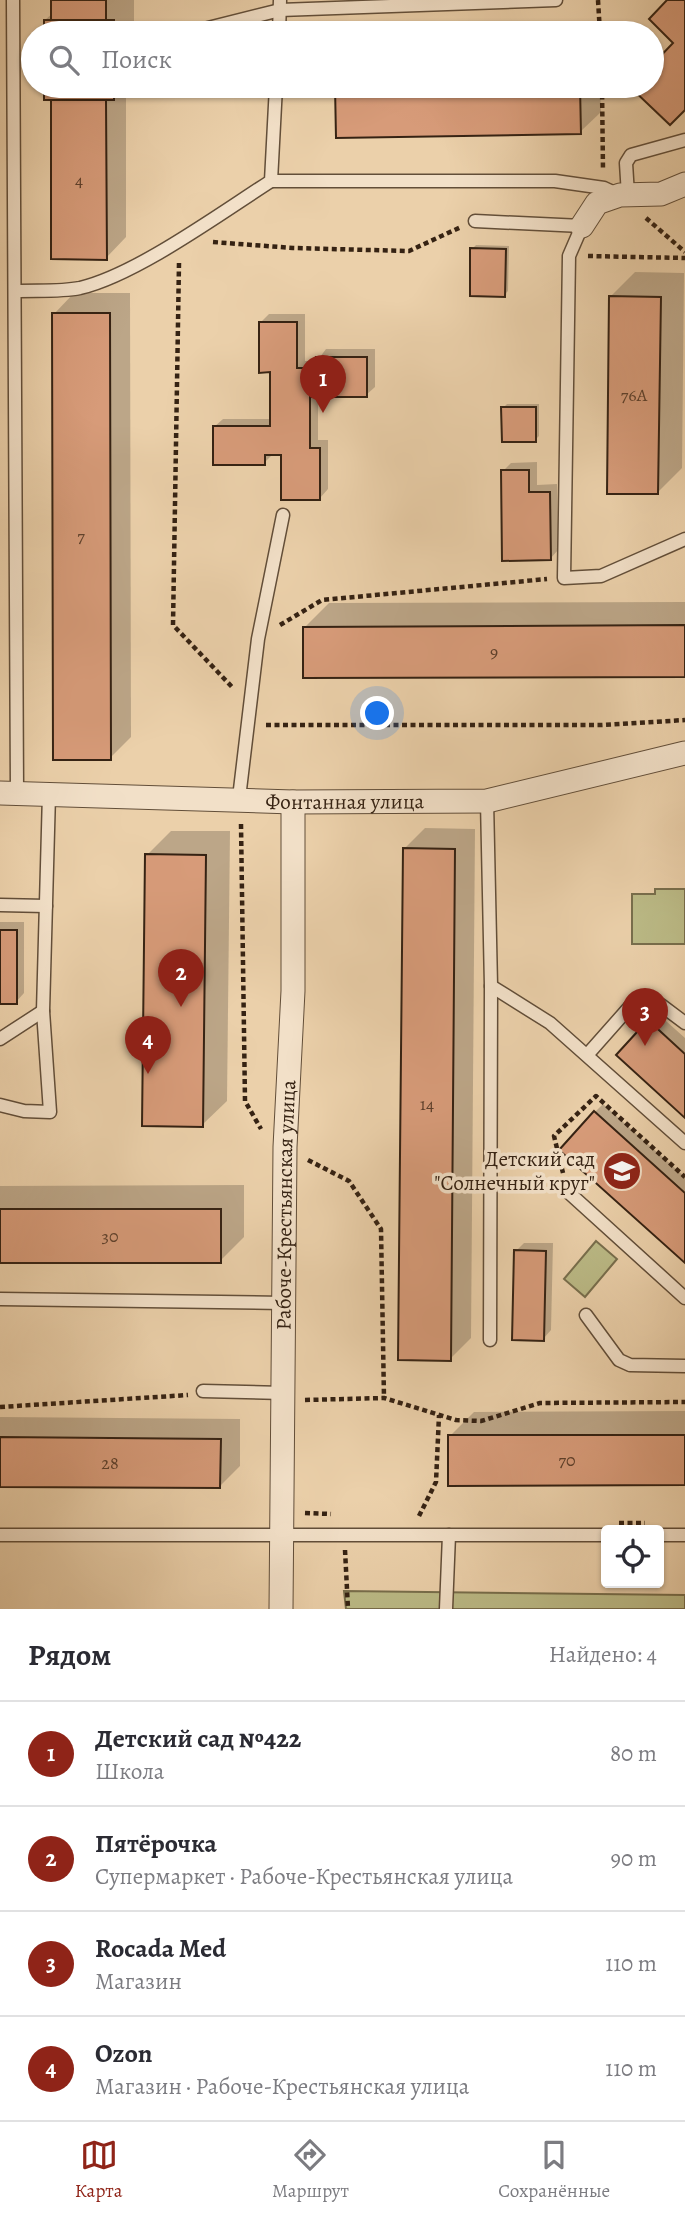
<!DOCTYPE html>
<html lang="ru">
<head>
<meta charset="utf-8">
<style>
	body { margin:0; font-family:Alegreya,serif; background:#f7f7f7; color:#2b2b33 }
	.controls { position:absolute; right:21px; bottom:21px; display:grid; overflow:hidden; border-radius:7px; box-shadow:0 2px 5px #0004 }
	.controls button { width:63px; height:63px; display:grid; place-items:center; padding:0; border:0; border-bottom:2px solid #e1e1e2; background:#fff; color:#2b2b33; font:35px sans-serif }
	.you { position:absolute; left:378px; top:714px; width:24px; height:24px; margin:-18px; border:5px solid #fff; border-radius:50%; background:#1a73e8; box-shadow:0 0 0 10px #1a73e833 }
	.badge { display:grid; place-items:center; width:46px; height:46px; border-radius:50%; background:#8f2418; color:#fff; font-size:23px; font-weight:700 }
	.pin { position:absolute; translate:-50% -58px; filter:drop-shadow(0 2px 4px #0008) }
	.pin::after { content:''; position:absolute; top:37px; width:24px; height:21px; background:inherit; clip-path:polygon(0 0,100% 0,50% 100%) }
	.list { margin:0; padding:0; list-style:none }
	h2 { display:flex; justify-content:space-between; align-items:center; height:91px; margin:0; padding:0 28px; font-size:30px }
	h2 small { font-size:23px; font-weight:400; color:#7c7c81 }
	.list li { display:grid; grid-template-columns:46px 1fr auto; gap:21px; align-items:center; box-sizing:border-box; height:105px; padding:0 28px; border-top:2px solid #e1e1e2 }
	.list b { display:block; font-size:26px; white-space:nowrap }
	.list p { margin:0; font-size:23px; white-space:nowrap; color:#7c7c81 }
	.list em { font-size:23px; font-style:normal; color:#7c7c81 }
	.icon { flex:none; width:38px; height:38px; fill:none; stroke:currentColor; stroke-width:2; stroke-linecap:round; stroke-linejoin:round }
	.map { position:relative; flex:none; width:685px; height:1609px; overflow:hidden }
	.search { position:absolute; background:#fff; box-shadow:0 2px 5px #0004; left:21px; right:21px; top:21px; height:77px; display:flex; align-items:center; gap:18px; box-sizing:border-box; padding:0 24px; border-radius:38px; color:#7c7c81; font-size:26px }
	.sheet { height:511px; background:#fff }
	nav { display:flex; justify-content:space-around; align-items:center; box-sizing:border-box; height:98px; border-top:2px solid #e1e1e2; background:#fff; font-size:19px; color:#7c7c81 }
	nav a { display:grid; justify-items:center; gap:4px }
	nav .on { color:#8f2418 }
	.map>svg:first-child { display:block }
	.green { fill:#bbba86; stroke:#786e4c; stroke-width:2 }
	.shadow { fill:#0003 }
	.building { fill:#d79b79; stroke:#352213; stroke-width:2 }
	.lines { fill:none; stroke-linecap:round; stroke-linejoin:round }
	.lane-casing { stroke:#624e39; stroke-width:15 }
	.street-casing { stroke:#624e39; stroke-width:25 }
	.path { stroke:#352213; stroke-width:4.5; stroke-dasharray:5 3.5; stroke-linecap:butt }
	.lane { stroke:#f2e0c8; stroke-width:12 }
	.street { stroke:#f2e0c8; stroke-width:23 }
	.labels { text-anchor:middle; stroke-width:7; stroke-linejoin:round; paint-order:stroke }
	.number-label { font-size:18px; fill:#5e402c }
	.street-label { font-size:21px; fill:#352213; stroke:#f2e0c8 }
	.poi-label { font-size:21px; fill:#352213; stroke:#f2e0c8; text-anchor:end }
</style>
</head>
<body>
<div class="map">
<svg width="685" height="1609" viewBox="0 0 685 1609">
	<rect width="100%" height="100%" fill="#ebd0aa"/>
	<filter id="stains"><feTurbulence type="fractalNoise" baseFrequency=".00286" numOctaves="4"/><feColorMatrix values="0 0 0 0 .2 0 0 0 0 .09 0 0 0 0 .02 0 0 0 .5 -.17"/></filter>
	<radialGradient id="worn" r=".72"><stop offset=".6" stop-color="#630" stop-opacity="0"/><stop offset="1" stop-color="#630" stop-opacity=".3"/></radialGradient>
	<!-- green -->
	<g class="green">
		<polygon points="655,889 685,889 685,944 632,944 632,894 655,894"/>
		<polygon points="596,1241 617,1259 585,1297 564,1279"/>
		<polygon points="344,1591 685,1595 685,1609 346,1609"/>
	</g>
	<!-- shadow -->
	<g class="shadow">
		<polygon points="53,0 134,0 134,33 45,33 45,20 53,13"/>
		<polygon points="45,86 126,86 126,237 106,258 53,98 45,99"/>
		<polygon points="337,86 600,86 601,112 580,132 338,136"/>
		<polygon points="476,245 509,246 508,291 504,295 472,249"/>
		<polygon points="635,272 684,273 682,468 657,493 611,296"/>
		<polygon points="74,293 130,293 131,737 110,758 54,314"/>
		<polygon points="269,314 305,314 305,361 317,361 326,349 375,349 375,387 366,395 318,395 318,440 328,440 328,489 320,498 283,453 272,455 264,463 214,427 223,419 272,419 272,370 261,322"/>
		<polygon points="507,404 539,404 539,436 535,440 503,408"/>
		<polygon points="537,462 537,485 557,484 558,550 550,559 503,471 511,463"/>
		<polygon points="685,602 685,675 304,628 329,603"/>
		<polygon points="425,828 475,829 471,1338 450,1359 404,849"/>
		<polygon points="171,831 230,831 227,1101 202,1125 147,855"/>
		<polygon points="0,922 24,922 24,993 16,1002 0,1002"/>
		<polygon points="657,1013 685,1038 685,1115 649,1021"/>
		<polygon points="603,1104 685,1177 685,1260 595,1112"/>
		<polygon points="244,1185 244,1237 220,1261 0,1261 0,1186"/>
		<polygon points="524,1243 553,1243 551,1330 543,1339 516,1251"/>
		<polygon points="685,1411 685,1484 450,1436 474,1412"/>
		<polygon points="0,1417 240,1419 240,1466 220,1486 0,1485"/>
	</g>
	<!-- building -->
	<g class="building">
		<rect x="51" y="0" width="55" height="20"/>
		<polygon points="667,0 685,0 685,110 670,125 630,87 652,86 652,65 673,43 649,19"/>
		<rect x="44" y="20" width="70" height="13"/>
		<rect x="44" y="86" width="70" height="14"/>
		<polygon points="335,86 580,86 581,134 336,138"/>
		<polygon points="51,100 106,100 107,260 51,259"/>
		<polygon points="470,248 506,249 505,297 470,296"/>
		<polygon points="609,296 661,297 658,494 607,494"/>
		<polygon points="52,313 110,313 111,760 53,760"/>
		<polygon points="259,322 297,322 297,368 316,368 316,357 367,357 367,397 310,397 310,448 320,448 320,500 281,500 281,455 265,455 265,465 213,465 213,426 270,426 270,372 259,373"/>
		<polygon points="501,407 536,407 536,442 502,442"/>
		<polygon points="501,470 529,470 529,492 550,492 551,560 502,561"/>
		<polygon points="685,625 685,677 303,678 303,627"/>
		<polygon points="403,848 455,849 451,1361 398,1360"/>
		<polygon points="145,854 206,855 203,1127 142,1126"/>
		<rect x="0" y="930" width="17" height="74"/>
		<polygon points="648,1020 685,1054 685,1118 616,1055"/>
		<polygon points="594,1111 685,1193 685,1263 559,1150"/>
		<rect x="0" y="1209" width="221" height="54"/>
		<polygon points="514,1250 546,1251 544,1341 512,1340"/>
		<polygon points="448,1435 685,1435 685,1485 448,1486"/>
		<polygon points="0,1437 221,1439 220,1488 0,1487"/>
	</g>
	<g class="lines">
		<defs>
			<g id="lane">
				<polyline points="13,0 17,793"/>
				<polyline points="188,33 280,10 556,0"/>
				<polyline points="279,33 280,0"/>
				<polyline points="271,181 555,181 604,188 619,195"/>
				<polyline points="628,195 626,163 631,155 685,140"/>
				<polyline points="475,221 582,226 569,256 564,578 601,576 685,539"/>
				<path d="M16 291C36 290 60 292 80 288 136 275 221 213 271 181L276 86"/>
				<polyline points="239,798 258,639 283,515"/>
				<polyline points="487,801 491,986 490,1340"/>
				<polyline points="0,905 46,906"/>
				<polyline points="491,986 550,1023 685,1143"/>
				<polyline points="0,1039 43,1011"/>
				<polyline points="588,1054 634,1002 661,1005 685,1023"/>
				<polyline points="0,1105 24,1111 50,1112 43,1011 49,794"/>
				<polyline points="567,1191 685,1298"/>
				<polyline points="0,1299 283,1303"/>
				<polyline points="586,1315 619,1360 630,1365 685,1366"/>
				<polyline points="203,1391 283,1393"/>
				<polyline points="0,1535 606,1535"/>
				<polyline points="659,1535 685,1535"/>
				<polyline points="446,1609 449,1535"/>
			</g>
			<g id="street">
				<polyline points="582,226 597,203 620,195 661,194 685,184"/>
				<path id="s1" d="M0 793 293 802 487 801 685 753"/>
				<path id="s2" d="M281 1609 285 1147 293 991V802"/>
			</g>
		</defs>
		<!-- lane casing -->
		<use href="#lane" class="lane-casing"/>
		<!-- street casing -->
		<use href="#street" class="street-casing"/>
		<!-- path -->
		<g class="path">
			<polyline points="598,0 600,33"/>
			<polyline points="602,86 603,170"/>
			<polyline points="646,218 685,252"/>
			<polyline points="213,242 293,248 409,251 461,227"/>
			<polyline points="588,256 685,258"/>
			<polyline points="179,263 173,625 234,689"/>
			<polyline points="280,625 322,600 547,579"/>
			<polyline points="266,725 602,725 685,720"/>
			<polyline points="241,824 245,1101 261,1129"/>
			<polyline points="308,1160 349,1181 381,1229 384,1398"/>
			<polyline points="563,1173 554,1136 596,1096 685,1177"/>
			<polyline points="305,1400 384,1398 456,1420 481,1421 540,1403 685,1402"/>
			<polyline points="0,1407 188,1395"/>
			<polyline points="305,1513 331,1514"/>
			<polyline points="419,1516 436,1482 439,1415"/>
			<polyline points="619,1523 645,1523"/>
			<polyline points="345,1550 348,1609"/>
		</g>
		<!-- lane -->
		<use href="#lane" class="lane"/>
		<!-- street -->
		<use href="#street" class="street"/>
	</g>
	<!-- icons -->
	<defs>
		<symbol id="school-disc" viewBox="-11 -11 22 22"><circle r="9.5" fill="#8f2418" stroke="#f2e0c8"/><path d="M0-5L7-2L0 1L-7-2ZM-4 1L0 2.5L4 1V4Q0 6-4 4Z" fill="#fff"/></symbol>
	</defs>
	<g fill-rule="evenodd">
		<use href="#school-disc" x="600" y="1149" width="44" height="44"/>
	</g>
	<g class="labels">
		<!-- number labels -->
		<g class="number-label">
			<text x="79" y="186">4</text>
			<text x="634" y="401">76А</text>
			<text x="81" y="542">7</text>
			<text x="494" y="658">9</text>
			<text x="427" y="1110">14</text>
			<text x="110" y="1242">30</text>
			<text x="567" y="1466">70</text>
			<text x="110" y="1469">28</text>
		</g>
		<!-- street labels -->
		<g class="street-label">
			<text dy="7" stroke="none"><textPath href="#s1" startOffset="345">Фонтанная улица</textPath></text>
			<text dy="7" stroke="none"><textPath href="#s2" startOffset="404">Рабоче-Крестьянская улица</textPath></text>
		</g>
		<!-- poi labels -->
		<g class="poi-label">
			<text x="595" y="1166">Детский сад<tspan x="595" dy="24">"Солнечный круг"</tspan></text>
		</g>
	</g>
	<rect width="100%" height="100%" filter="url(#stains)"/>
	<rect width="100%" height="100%" fill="url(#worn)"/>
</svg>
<div class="controls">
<button><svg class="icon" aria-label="locate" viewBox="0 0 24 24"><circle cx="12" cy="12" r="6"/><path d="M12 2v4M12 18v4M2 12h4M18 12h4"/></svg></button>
</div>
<div class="you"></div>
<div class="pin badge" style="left:323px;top:413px">1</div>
<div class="pin badge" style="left:181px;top:1007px">2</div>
<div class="pin badge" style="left:645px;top:1046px">3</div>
<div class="pin badge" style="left:148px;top:1074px">4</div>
<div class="search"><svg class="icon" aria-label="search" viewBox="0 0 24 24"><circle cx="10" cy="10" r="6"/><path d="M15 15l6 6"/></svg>Поиск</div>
</div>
<section class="sheet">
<h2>Рядом<small>Найдено: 4</small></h2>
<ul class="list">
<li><span class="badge">1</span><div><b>Детский сад №422</b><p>Школа</p></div><em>80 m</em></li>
<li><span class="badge">2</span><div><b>Пятёрочка</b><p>Супермаркет · Рабоче-Крестьянская улица</p></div><em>90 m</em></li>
<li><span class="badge">3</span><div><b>Rocada Med</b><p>Магазин</p></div><em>110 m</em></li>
<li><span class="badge">4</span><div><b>Ozon</b><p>Магазин · Рабоче-Крестьянская улица</p></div><em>110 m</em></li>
</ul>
</section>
<nav>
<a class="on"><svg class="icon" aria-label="map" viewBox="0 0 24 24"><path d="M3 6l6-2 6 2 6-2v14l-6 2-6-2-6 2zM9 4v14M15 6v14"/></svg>Карта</a>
<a><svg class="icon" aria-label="directions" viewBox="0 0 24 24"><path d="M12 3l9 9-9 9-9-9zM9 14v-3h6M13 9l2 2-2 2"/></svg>Маршрут</a>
<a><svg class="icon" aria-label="saved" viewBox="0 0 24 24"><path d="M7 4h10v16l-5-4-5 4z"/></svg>Сохранённые</a>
</nav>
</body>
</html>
